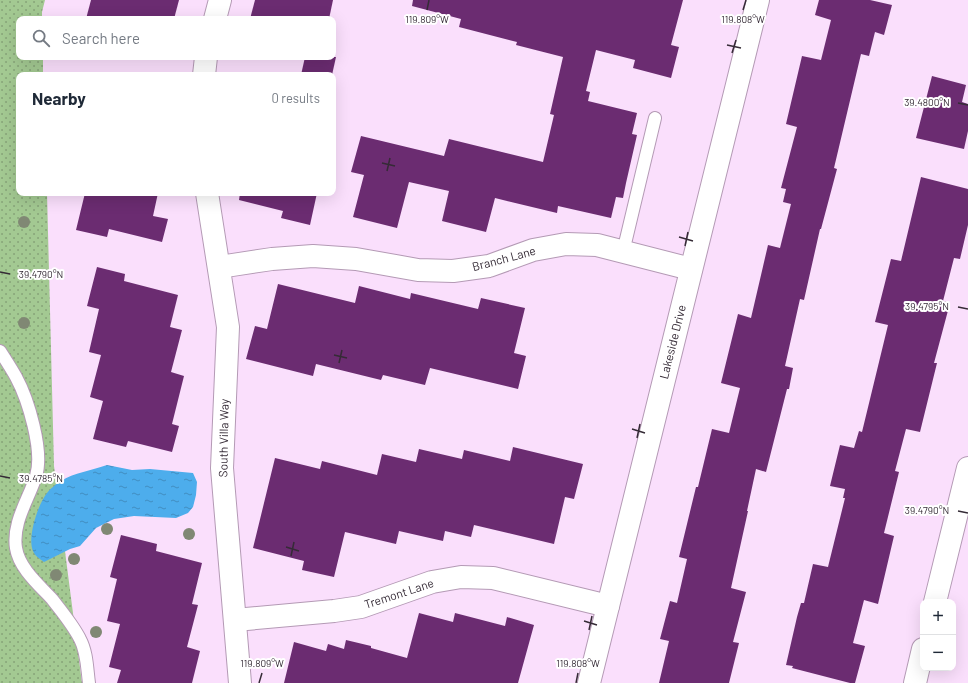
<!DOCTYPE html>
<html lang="en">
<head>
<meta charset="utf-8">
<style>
	body { margin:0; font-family:Barlow,sans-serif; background:#f6f6f7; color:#1f2937 }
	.controls { position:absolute; right:12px; bottom:12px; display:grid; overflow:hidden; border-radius:8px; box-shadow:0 4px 16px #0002 }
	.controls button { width:36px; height:36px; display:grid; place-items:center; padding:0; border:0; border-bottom:1px solid #e0e1e3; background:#fff; color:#1f2937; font:20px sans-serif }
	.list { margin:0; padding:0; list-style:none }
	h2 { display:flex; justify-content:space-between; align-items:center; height:52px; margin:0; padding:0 16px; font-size:17px }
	h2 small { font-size:13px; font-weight:400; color:#747a83 }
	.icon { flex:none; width:22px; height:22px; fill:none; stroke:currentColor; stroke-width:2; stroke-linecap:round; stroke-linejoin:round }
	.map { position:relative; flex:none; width:968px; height:683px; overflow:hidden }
	.search { position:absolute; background:#fff; box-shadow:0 4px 16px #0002; left:16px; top:16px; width:320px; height:44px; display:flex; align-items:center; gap:10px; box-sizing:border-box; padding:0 14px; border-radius:8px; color:#747a83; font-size:15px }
	.panel { position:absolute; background:#fff; box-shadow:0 4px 16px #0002; left:16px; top:72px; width:320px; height:124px; border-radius:8px }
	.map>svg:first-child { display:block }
	.green { fill:url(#green-dots) }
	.water { fill:url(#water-ripples) }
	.building { fill:#6b2c71 }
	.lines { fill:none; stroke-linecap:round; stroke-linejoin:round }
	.lane-casing { stroke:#b49ab5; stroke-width:14 }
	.street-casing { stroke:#b49ab5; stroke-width:24 }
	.secondary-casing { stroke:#b49ab5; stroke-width:24 }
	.lane { stroke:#fff; stroke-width:12 }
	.street { stroke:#fff; stroke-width:22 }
	.secondary { stroke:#fff; stroke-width:22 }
	.tree { fill:#808874 }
	.ticks { fill:none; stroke:#352b36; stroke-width:1.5 }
	.labels { text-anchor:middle; stroke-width:4; stroke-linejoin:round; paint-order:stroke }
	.street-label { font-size:12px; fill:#352b36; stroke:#fff }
	.ticks-label { font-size:10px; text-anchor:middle; fill:#352b36; stroke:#fff; stroke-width:4; stroke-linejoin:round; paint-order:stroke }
</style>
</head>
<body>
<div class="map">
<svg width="968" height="683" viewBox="0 0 968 683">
	<defs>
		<pattern id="green-dots" width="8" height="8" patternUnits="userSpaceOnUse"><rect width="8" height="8" fill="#a3c992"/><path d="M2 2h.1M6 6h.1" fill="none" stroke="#86a378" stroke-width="1.8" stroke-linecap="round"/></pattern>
		<pattern id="water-ripples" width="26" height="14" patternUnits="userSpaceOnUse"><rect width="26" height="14" fill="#4dadec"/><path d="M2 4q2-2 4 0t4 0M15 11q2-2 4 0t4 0" fill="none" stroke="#418dc0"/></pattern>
	</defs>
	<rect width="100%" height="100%" fill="#fadffc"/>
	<!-- green -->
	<polygon class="green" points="0,0 45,0 42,12 42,19 19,19 19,57 43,57 43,75 19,75 19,193 47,193 54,466 82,683 0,683"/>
	<!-- water -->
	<path class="water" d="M107 465 132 470 150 469 193 473 197 482 196 495 193 507 188 513 176 518 134 516 114 519 96 528 80 546 70 549 44 562C40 559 35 556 33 551 27 538 38 504 47 493 50 489 56 484 61 481 73 473 93 470 107 465Z"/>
	<!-- building -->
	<g class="building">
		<polygon points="91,0 179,0 174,19 86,19"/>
		<polygon points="255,0 333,0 329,19 250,19"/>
		<polygon points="413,0 683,0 671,45 679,47 671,78 633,68 635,60 596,50 586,91 590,92 588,101 637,113 632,134 637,135 626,183 623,198 616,197 611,218 558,206 557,213 495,198 486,232 442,221 449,191 409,182 397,228 353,217 364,175 351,172 361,136 444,156 449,139 543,162 554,115 550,114 563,57 516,45 517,42 459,27 461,19 412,6"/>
		<polygon points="819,0 870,0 892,5 884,35 875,32 869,56 861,54 834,168 837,169 821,229 820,229 804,300 800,299 785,366 793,368 789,389 787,389 766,472 756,469 747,511 748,511 731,588 746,592 733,642 739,643 729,683 659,683 669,641 660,639 670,601 677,603 687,559 679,557 696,487 698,487 712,429 729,433 740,388 721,383 738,314 751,318 768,245 780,248 791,204 783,202 786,189 781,188 797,127 786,124 802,56 821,60 831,20 815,15"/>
		<polygon points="305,57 336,57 332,75 301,75"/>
		<polygon points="932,76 966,85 962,102 968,104 968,131 964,149 916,138"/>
		<polygon points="921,177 968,189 968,225 960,259 954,258 943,301 950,303 934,363 937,363 920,432 906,429 895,471 899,472 884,533 894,536 878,604 864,600 853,643 865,646 855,683 850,683 792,668 793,666 786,665 797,617 801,603 804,603 813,564 828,567 845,498 843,498 845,489 830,486 840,445 854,448 859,431 862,432 888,325 875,322 891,259 901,261"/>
		<polygon points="85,193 158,193 153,216 168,219 162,242 109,229 107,237 76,230"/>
		<polygon points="240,193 317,193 310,225 281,218 283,211 239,200"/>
		<polygon points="97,267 125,274 124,281 178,295 170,327 182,330 171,372 184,376 172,424 179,426 172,452 128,441 126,447 93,439 103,401 90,397 101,355 89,352 99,309 87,306"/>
		<polygon points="278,284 355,303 359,286 410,299 411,293 478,309 481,298 525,308 514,353 526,356 518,389 430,368 425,385 383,375 381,380 316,364 313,376 246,359 255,326 267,329"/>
		<polygon points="513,447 583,464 574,499 565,497 554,544 474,525 471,537 445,531 443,541 399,531 396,544 345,532 334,577 302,570 304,561 253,548 275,458 320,469 322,461 377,475 382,454 416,462 419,449 462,459 464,450 510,461"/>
		<polygon points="121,535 157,544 156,551 202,563 192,604 198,605 187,647 200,651 192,683 117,683 121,670 109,667 120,624 107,621 117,579 110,577"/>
		<polygon points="419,613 453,622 455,613 505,626 507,617 534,625 518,683 284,683 294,642 326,651 328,644 344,649 346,640 371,646 371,648 407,658"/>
	</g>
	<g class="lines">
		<defs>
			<g id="lane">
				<polyline points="623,252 655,118"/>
				<path d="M0 351C5 359 11 368 16 377 28 399 44 451 36 476 29 499 12 522 16 548 19 568 39 585 52 599 62 612 73 625 80 639 87 652 87 668 89 683"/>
			</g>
			<g id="street">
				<polyline points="215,19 220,0"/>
				<polyline points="204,75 206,57"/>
				<polyline points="207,193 228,327 222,468 240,683"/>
				<polyline points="219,267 272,259 313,256 356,259 418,270 453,271 489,266 533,250 566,244 597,245 691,269"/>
				<polyline points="935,602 968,468"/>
				<polyline points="235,620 334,611 361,607 432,582 461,577 493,578 608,606"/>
				<polyline points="915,683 923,649"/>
			</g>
			<polyline id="secondary" points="589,683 758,0"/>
		</defs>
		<!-- lane casing -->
		<use href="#lane" class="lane-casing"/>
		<!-- street casing -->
		<use href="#street" class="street-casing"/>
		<!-- secondary casing -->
		<use href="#secondary" class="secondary-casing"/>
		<!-- lane -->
		<use href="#lane" class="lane"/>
		<!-- street -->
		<use href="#street" class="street"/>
		<!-- secondary -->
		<use href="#secondary" class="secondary"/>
	</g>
	<!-- trees -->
	<g class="tree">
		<circle cx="24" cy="222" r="6"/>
		<circle cx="24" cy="323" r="6"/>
		<circle cx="107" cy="529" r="6"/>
		<circle cx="189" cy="534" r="6"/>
		<circle cx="74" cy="559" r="6"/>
		<circle cx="56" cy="575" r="6"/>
		<circle cx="96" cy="632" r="6"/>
	</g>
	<!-- ticks -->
	<path class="ticks" d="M427 10 429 0M743 10 746 0M727 45 741 48M732 53 736 40M958 103 968 105M382 163 395 166M387 171 390 158M679 237 693 241M685 246 688 232M0 272 10 274M958 307 968 309M334 355 347 358M339 363 342 350M632 429 645 433M637 438 640 424M0 476 10 478M958 511 968 513M286 547 299 551M291 556 294 542M584 621 597 625M589 630 592 616M259 683 262 673M576 683 578 673"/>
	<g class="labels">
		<!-- street labels -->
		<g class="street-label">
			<text transform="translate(504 259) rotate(-15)" y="4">Branch Lane</text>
			<text transform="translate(673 342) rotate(-76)" y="4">Lakeside Drive</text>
			<text transform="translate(224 438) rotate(-89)" y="4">South Villa Way</text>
			<text transform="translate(399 594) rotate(-18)" y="4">Tremont Lane</text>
		</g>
	</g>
	<g class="ticks-label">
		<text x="427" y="23">119.809°W</text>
		<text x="743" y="23">119.808°W</text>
		<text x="927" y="106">39.4800°N</text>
		<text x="41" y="278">39.4790°N</text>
		<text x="927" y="310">39.4795°N</text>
		<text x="41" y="482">39.4785°N</text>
		<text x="927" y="514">39.4790°N</text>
		<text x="262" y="667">119.809°W</text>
		<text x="578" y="667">119.808°W</text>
	</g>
</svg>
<div class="controls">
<button>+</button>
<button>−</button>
</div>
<div class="search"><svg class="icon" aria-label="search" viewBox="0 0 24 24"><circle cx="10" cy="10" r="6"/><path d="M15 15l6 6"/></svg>Search here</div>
<section class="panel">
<h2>Nearby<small>0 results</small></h2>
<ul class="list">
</ul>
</section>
</div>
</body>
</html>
